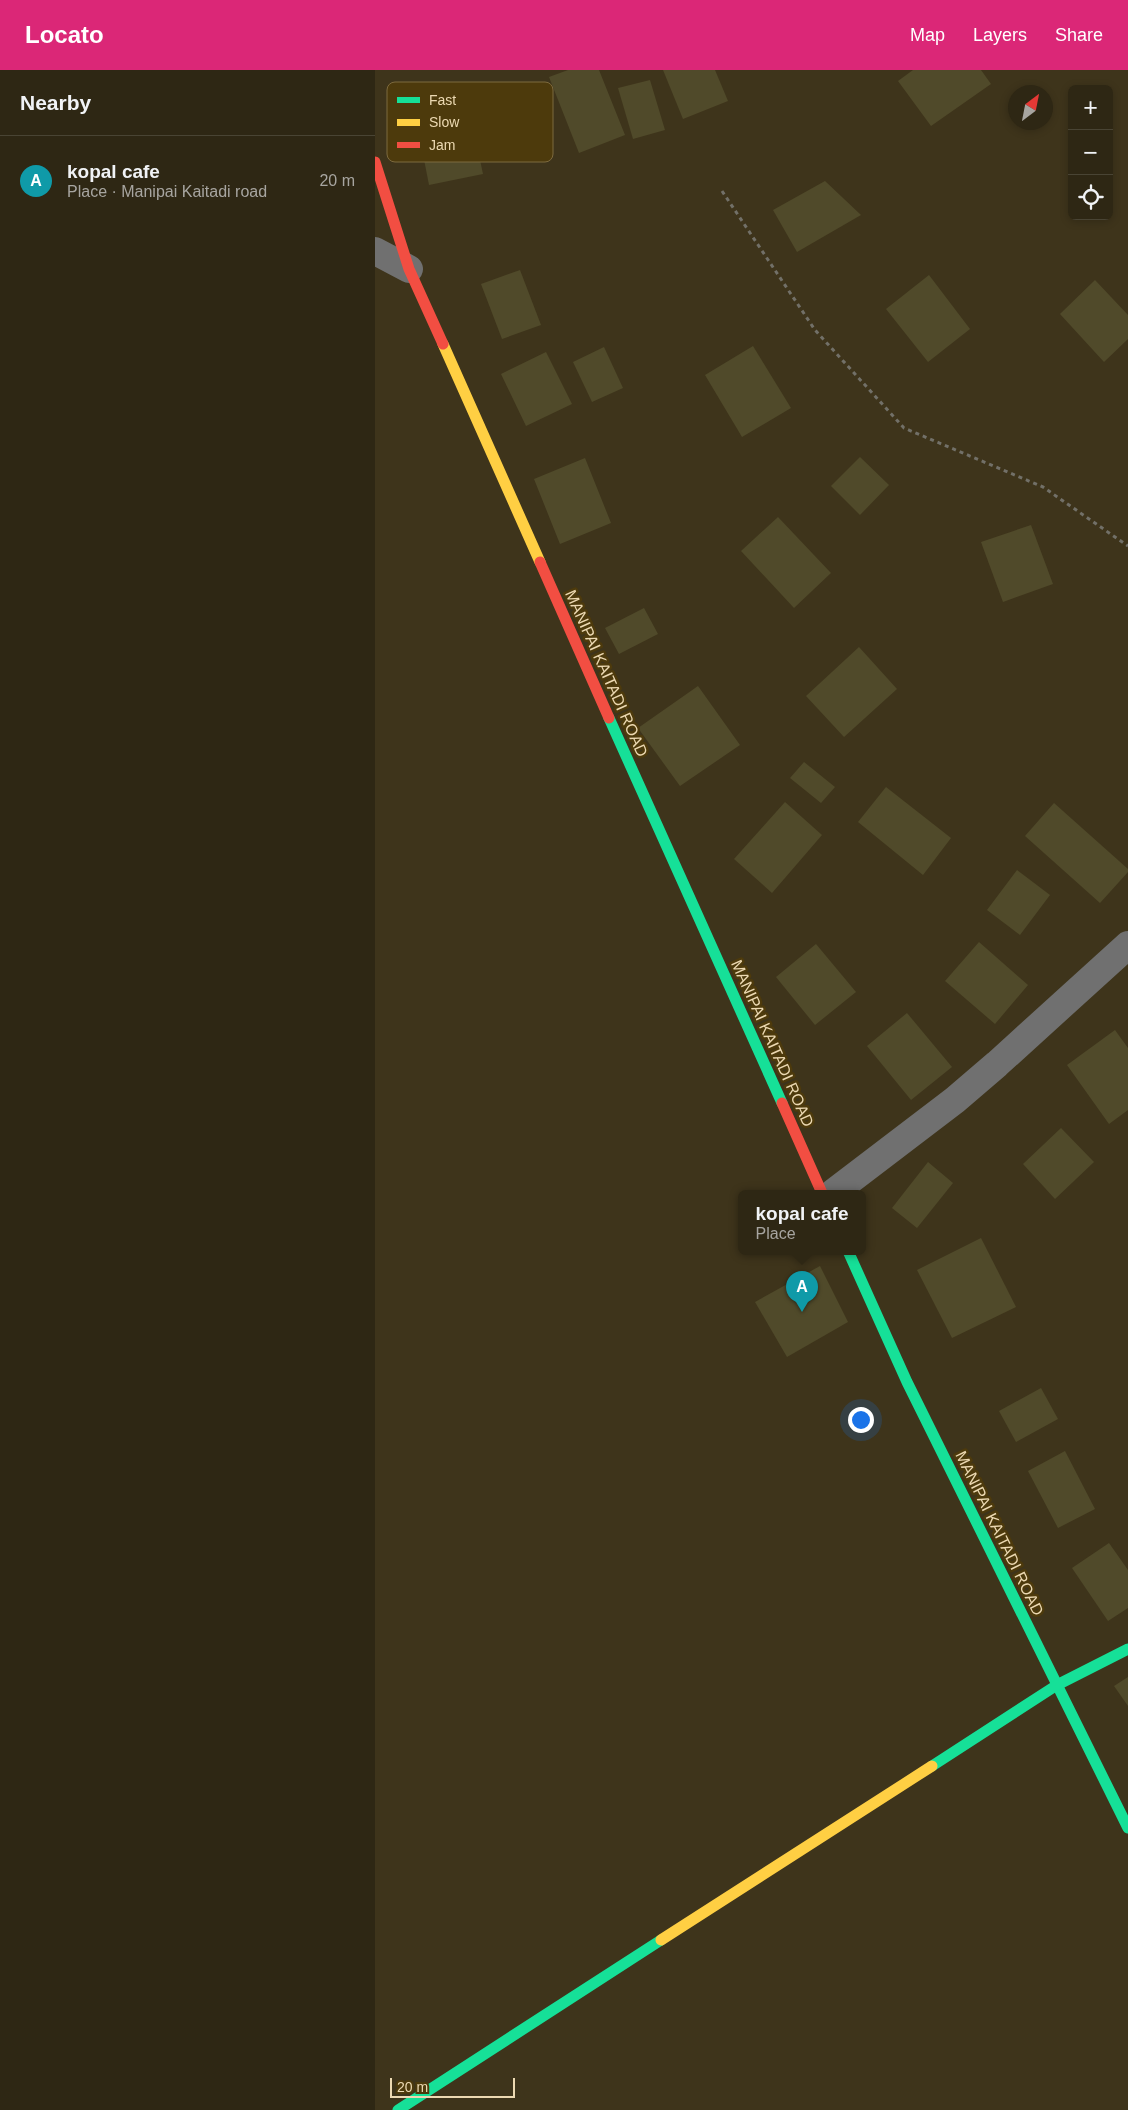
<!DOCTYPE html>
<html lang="en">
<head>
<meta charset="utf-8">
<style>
	body { margin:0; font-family:Arial,sans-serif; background:#362f1d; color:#f1f3f6 }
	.controls { position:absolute; right:15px; top:15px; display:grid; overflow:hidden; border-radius:8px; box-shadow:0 2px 8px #0003 }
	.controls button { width:45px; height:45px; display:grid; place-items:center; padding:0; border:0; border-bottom:1px solid #494434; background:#2e2714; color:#f1f3f6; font:25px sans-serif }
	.compass { position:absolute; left:633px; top:15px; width:45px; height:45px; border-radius:50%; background:#2e2714; box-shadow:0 2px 8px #0003; rotate:32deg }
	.scale { position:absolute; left:15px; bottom:12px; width:125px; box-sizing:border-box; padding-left:5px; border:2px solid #ecd9b2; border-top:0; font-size:14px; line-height:18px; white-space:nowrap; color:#ecd9b2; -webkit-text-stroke:4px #4d3a0c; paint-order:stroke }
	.you { position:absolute; left:485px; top:1349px; width:18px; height:18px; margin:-12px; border:4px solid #fff; border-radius:50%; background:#1a73e8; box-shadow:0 0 0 8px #1a73e833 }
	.badge { display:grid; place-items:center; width:32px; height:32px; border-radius:50%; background:#db2777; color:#fff; font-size:16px; font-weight:700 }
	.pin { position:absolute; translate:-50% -41px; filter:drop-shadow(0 1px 2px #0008) }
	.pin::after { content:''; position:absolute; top:26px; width:18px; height:15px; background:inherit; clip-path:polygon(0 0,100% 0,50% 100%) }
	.popup { position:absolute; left:363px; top:1120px; width:128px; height:65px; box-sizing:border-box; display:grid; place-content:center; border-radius:8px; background:#2e2714; filter:drop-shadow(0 1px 4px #0005); font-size:16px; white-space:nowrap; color:#a7a5a0 }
	.popup b { font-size:19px; color:#f1f3f6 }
	.popup::after { content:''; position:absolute; left:50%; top:100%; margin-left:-10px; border:10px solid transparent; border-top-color:#2e2714 }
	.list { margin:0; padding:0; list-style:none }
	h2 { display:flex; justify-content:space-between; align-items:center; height:65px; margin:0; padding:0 20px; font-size:21px }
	h2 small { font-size:16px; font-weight:400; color:#a7a5a0 }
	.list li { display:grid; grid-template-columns:32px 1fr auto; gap:15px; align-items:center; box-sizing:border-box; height:90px; padding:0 20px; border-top:1px solid #494434 }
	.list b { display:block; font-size:19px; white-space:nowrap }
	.list p { margin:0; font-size:16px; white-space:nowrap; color:#a7a5a0 }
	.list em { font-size:16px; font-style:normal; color:#a7a5a0 }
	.icon { flex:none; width:28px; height:28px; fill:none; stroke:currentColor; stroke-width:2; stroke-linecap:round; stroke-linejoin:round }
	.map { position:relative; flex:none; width:753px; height:2040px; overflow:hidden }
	header { display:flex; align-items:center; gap:30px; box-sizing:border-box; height:70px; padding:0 25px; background:#db2777; color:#fff }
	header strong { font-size:24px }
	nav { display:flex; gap:28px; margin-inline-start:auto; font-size:18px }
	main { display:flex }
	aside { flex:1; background:#2e2714 }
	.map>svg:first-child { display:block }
	.building { fill:#504a2a }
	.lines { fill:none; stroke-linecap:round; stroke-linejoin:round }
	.path { stroke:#727068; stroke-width:3; stroke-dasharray:4 4; stroke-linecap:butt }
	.street { stroke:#707070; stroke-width:28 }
	.fast { stroke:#16e098; stroke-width:11 }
	.slow { stroke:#ffcf43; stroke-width:11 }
	.jam { stroke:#f24e42; stroke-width:11 }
	.labels { text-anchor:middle; stroke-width:5; stroke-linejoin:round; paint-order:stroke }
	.street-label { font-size:16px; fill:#ecd9b2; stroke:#4d3a0c }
	.key { fill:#4d3a0c; stroke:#7d6a3e; stroke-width:1 }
	.key-label { font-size:14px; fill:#ecd9b2 }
</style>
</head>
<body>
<header>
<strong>Locato</strong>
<nav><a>Map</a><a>Layers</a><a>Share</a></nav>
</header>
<main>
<aside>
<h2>Nearby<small></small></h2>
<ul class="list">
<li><span class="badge" style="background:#0f9aa8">A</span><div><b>kopal cafe</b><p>Place · Manipai Kaitadi road</p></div><em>20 m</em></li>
</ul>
</aside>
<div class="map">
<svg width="753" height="2040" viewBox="0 0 753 2040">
	<rect width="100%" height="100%" fill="#3e341b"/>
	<!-- building -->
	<g class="building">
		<polygon points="193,0 224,0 250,65 204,83 174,7"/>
		<polygon points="288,0 340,0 353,31 308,49"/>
		<polygon points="538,0 606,0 616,14 556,56 523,11"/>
		<polygon points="275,10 290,60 258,69 243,18"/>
		<polygon points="97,52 108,104 54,115 44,64"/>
		<polygon points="450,111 486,145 422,182 398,140"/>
		<polygon points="145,200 166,255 127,269 106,214"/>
		<polygon points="554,205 595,259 553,292 511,239"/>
		<polygon points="720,210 753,245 753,269 729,292 685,244"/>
		<polygon points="378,276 416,338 367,367 330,305"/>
		<polygon points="229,277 248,318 217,332 198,292"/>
		<polygon points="171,282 197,334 151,356 126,304"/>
		<polygon points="485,387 514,415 485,445 456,416"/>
		<polygon points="210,388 236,453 185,474 159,409"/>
		<polygon points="403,447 456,503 419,538 366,481"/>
		<polygon points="656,455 678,514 628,532 606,472"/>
		<polygon points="269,538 283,564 244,584 230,558"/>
		<polygon points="484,577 522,619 469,667 431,626"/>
		<polygon points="323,616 365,675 305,716 263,658"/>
		<polygon points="429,692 460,717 446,733 415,708"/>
		<polygon points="511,717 576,768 548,805 483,752"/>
		<polygon points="410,732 447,765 397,823 359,789"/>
		<polygon points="679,733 753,799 753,802 725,833 650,766"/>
		<polygon points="642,800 675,825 645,865 612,840"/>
		<polygon points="604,872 653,915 620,954 570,911"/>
		<polygon points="441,874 481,922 440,955 401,907"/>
		<polygon points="532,943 577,997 536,1030 492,976"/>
		<polygon points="740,960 753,978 753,1040 734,1054 692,995"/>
		<polygon points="686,1058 719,1092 680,1129 648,1094"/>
		<polygon points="553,1092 578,1113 542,1158 517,1138"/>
		<polygon points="606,1168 641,1237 577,1268 542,1200"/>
		<polygon points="445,1196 473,1252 412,1287 380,1232"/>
		<polygon points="666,1318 683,1349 641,1372 624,1341"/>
		<polygon points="690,1381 720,1439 683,1458 653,1401"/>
		<polygon points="734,1473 753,1500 753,1538 733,1551 697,1498"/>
		<polygon points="753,1607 753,1636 739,1616"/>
	</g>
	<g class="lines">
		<!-- path -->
		<polyline class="path" points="347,121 440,260 529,358 668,417 753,476"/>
		<!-- street -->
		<g class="street">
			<polyline points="0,181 34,199"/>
			<polyline points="458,1123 580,1030 622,994 753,875"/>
		</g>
		<!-- fast -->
		<g class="fast">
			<polyline points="234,648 407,1033"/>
			<polyline points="473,1181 532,1312 753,1758"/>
			<polyline points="557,1696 682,1615 753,1579"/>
			<polyline points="23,2040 286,1870"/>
		</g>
		<!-- slow -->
		<g class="slow">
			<polyline points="68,274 165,492"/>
			<polyline points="286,1870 557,1696"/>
		</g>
		<!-- jam -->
		<g class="jam">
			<polyline points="0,92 34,199 68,274"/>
			<polyline points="165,492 234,648"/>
			<polyline points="407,1033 447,1123"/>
		</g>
	</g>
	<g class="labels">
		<!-- street labels -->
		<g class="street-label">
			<text transform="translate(232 603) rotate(66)" y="6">MANIPAI KAITADI ROAD</text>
			<text transform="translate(398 973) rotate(66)" y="6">MANIPAI KAITADI ROAD</text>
			<text transform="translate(625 1463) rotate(64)" y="6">MANIPAI KAITADI ROAD</text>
		</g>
	</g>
	<!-- legend -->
	<rect x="12" y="12" width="166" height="80" rx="8" class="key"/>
	<rect x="22" y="27" width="23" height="6" fill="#16e098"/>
	<rect x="22" y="49" width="23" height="7" fill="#ffcf43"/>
	<rect x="22" y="72" width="23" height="6" fill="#f24e42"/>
	<g class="key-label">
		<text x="54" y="35">Fast</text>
		<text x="54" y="57">Slow</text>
		<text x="54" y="80">Jam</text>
	</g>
</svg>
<div class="controls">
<button>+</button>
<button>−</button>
<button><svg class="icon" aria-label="locate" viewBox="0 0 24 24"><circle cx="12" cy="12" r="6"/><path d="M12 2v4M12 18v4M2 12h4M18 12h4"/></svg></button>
</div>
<svg class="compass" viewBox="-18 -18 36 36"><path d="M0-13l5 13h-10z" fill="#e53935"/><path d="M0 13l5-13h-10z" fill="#a7a5a0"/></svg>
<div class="scale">20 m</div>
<div class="you"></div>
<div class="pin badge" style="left:427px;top:1242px;background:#0f9aa8">A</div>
<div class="popup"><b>kopal cafe</b>Place</div>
</div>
</main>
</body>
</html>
